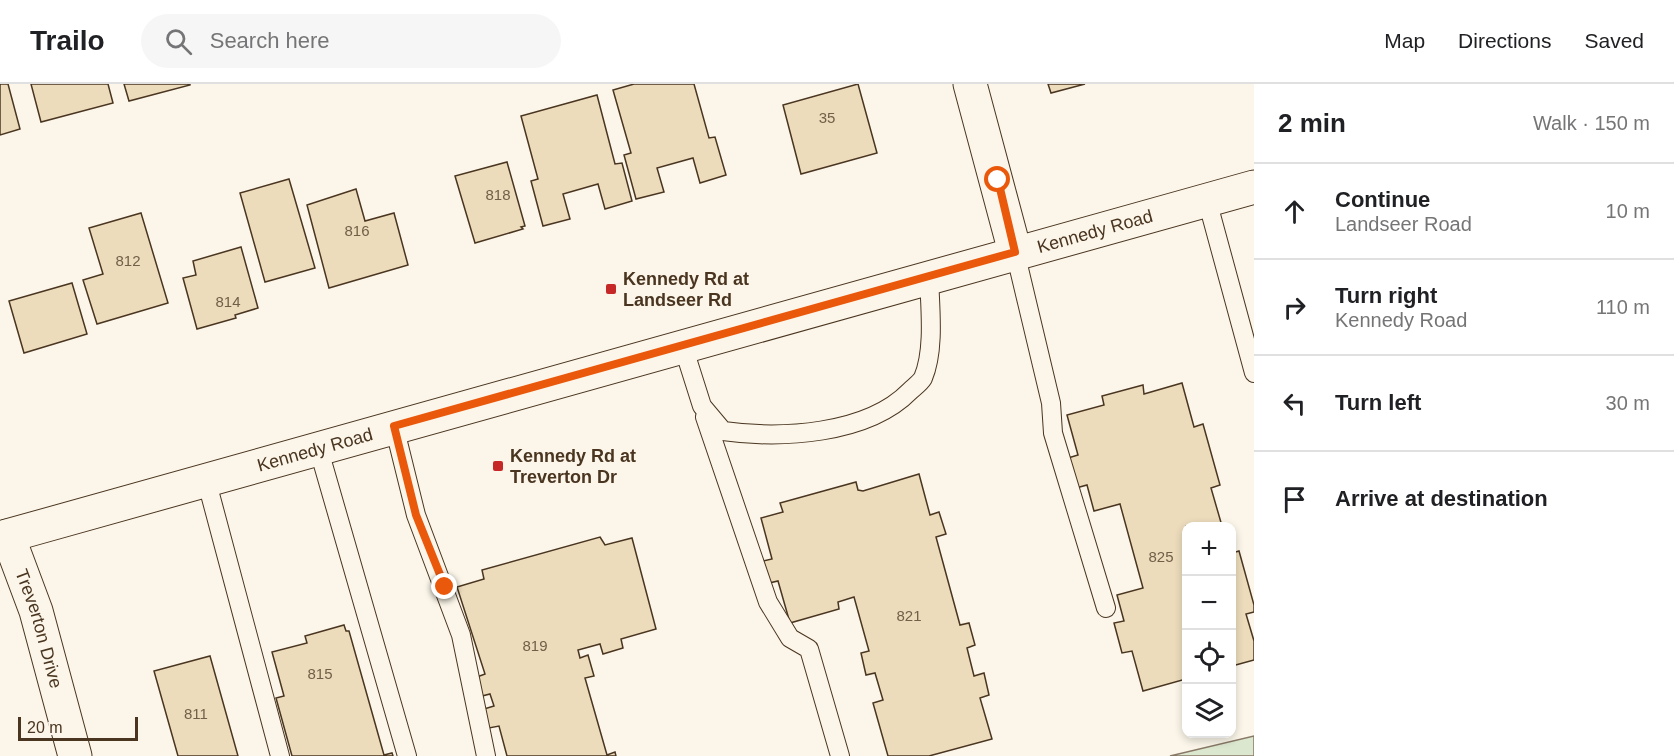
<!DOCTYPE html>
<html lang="en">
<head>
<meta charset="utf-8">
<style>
	body { margin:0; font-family:Arial,sans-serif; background:#f6f6f6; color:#202124 }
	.controls { position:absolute; right:18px; bottom:18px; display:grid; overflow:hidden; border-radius:12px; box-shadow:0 3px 9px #0003 }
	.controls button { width:54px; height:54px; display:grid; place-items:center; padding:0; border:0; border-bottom:2px solid #e0e0e0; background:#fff; color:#202124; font:30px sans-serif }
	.scale { position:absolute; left:18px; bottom:15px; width:120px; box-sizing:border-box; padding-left:6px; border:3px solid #4a3520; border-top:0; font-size:16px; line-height:21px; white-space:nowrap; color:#4a3520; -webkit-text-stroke:4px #fbf6e9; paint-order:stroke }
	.stop { position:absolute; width:18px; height:18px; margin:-14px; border:4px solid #ea580c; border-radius:50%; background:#fff }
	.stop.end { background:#ea580c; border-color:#fff; box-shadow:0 2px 6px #0008 }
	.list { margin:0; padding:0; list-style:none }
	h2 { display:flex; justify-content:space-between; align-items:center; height:78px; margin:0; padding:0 24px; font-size:26px }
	h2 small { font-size:20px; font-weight:400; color:#757577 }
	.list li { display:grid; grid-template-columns:39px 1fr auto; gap:18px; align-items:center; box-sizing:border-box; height:96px; padding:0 24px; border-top:2px solid #e0e0e0 }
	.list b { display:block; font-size:22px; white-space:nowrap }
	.list p { margin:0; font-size:20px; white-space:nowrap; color:#757577 }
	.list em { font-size:20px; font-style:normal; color:#757577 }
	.icon { flex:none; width:33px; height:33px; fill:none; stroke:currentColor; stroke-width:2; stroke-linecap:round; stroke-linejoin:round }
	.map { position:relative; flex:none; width:1254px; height:672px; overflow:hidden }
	header { display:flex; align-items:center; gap:36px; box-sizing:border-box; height:84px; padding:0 30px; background:#fff; border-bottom:2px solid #e0e0e0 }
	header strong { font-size:28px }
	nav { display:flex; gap:33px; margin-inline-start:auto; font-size:21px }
	.search { width:420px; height:54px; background:#f6f6f6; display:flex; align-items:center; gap:15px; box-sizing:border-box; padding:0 21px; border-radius:33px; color:#757577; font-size:22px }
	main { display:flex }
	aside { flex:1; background:#fff }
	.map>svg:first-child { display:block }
	.green { fill:#dce7d0; stroke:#887966; stroke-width:1.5 }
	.building { fill:#ecdcbc; stroke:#4a3520; stroke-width:1.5 }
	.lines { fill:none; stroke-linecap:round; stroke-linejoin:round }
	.lane-casing { stroke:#4a3520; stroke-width:20 }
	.street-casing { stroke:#4a3520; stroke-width:35 }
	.secondary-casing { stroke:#4a3520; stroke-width:35 }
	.lane { stroke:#fbf6e9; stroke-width:18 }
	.street { stroke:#fbf6e9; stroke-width:33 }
	.secondary { stroke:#fbf6e9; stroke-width:33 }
	.route { stroke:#ea580c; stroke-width:8 }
	.poi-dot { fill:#c62828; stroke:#fbf6e9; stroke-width:2 }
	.labels { text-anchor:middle; stroke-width:4.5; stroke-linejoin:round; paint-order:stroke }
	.number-label { font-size:15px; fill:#725f47 }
	.street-label { font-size:18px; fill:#4a3520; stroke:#fbf6e9 }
	.poi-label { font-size:18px; font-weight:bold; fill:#4a3520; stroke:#fbf6e9; text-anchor:start }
</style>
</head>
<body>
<header>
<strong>Trailo</strong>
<div class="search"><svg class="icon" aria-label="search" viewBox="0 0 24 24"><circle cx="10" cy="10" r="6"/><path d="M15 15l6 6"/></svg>Search here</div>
<nav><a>Map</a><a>Directions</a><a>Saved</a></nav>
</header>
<main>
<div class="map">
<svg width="1254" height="672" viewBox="0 0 1254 672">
	<rect width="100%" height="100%" fill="#fbf6e9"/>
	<!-- green -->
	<polygon class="green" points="1254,652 1254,672 1170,672"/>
	<!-- building -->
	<g class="building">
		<polygon points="0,0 8,0 20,45 0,51"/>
		<polygon points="31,0 108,0 113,19 41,38"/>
		<polygon points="124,0 190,0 190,1 129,17"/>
		<polygon points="634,0 694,0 709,54 715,53 726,91 700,99 693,74 657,84 664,108 636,115 624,71 631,69 613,6"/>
		<polygon points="858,0 877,69 801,90 783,21"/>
		<polygon points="1048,0 1085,0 1051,9"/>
		<polygon points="597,11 615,80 622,79 632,117 605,125 598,100 563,110 570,135 543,142 531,97 538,95 521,32"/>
		<polygon points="507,78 525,142 521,143 523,145 475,159 455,92"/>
		<polygon points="289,95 315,184 265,198 240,109"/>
		<polygon points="356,105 365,137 394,129 408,181 329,204 307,121"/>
		<polygon points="141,129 168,219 97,240 83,196 103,190 89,144"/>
		<polygon points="241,163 258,224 235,231 236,234 197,245 183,194 196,191 193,177"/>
		<polygon points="72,199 87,250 24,269 9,217"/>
		<polygon points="1182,299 1194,343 1203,340 1220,401 1211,404 1222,442 1186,442 1186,595 1143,607 1132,567 1122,569 1114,539 1124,537 1117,511 1143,504 1120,420 1094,427 1087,401 1076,404 1068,374 1078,371 1067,331 1104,321 1102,312 1143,301 1144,310"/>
		<polygon points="919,390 930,431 939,428 946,450 936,453 960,541 969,539 975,561 967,564 974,592 984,589 989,611 980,614 992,655 929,672 888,672 873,619 883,616 875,589 866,591 861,569 869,567 854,513 838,518 839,525 790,539 778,497 769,499 763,477 772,475 761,434 783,428 780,419 856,398 858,406 863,407"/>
		<polygon points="600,453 605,461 632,454 656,545 621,555 623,564 603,570 600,560 578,566 580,574 588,571 594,592 585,594 607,671 615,668 616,672 507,672 499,642 489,644 484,625 494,622 490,610 482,612 477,593 485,590 457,503 484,495 482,486"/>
		<polygon points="1239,467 1254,521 1254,528 1246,530 1254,557 1254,576 1232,582 1232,469"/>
		<polygon points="344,541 346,547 349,547 384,671 392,669 393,672 292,672 276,614 284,612 272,568 307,559 305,552"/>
		<polygon points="210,572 238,672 178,672 154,587"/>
	</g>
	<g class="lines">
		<defs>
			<g id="lane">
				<polyline points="1207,116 1254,289"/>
				<polyline points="1015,168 1051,319 1053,349 1106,524"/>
				<path d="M683 262 702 322 723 347C780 355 867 351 910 307 914 303 920 299 923 294 935 266 930 223 929 193"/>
				<polyline points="705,333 768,518 790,554 809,565 840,672"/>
				<polyline points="394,342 416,431 461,551 486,672"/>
				<polyline points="318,363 407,672"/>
				<polyline points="206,395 280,672"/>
			</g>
			<g id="street">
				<polyline points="970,0 1015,168"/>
				<path id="s1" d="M8 452 36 527 75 672"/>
			</g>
			<g id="secondary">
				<path id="s2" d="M0 454 1254 103"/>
			</g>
		</defs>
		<!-- lane casing -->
		<use href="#lane" class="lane-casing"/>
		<!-- street casing -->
		<use href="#street" class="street-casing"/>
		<!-- secondary casing -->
		<use href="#secondary" class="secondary-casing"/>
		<!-- lane -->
		<use href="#lane" class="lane"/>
		<!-- street -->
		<use href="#street" class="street"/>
		<!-- secondary -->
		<use href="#secondary" class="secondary"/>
	</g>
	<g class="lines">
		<!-- route -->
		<polyline class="route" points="445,503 416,431 394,342 1015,168 998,96"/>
	</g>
	<!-- markers -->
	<g class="poi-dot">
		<rect x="605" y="199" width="12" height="12" rx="3"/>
		<rect x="492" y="376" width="12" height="12" rx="3"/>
	</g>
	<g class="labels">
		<!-- number labels -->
		<g class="number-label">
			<text x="827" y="39">35</text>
			<text x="498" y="116">818</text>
			<text x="357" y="152">816</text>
			<text x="128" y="182">812</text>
			<text x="228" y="223">814</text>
			<text x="1161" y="478">825</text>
			<text x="909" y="537">821</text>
			<text x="535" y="567">819</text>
			<text x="320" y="595">815</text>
			<text x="196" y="635">811</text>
		</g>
		<!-- street labels -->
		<g class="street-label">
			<text dy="6" stroke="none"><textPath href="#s2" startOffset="1137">Kennedy Road</textPath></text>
			<text dy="6" stroke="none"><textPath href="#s2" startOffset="327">Kennedy Road</textPath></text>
			<text dy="6" stroke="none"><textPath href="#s1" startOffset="98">Treverton Drive</textPath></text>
		</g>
		<!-- poi labels -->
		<g class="poi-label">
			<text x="623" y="201">Kennedy Rd at<tspan x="623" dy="21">Landseer Rd</tspan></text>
			<text x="510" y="378">Kennedy Rd at<tspan x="510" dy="21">Treverton Dr</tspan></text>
		</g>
	</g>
</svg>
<div class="controls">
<button>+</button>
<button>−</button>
<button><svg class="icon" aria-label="locate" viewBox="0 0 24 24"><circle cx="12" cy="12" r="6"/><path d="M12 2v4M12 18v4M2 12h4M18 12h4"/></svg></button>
<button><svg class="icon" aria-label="layers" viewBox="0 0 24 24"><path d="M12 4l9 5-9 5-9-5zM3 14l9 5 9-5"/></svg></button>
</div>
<div class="scale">20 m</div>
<div class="stop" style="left:998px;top:96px"></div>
<div class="stop end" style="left:445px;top:503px"></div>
</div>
<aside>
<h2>2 min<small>Walk · 150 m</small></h2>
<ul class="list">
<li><svg class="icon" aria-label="ahead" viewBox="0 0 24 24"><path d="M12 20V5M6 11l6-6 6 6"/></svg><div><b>Continue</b><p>Landseer Road</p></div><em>10 m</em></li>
<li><svg class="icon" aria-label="right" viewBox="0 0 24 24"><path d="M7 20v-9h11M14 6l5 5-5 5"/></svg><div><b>Turn right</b><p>Kennedy Road</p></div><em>110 m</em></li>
<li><svg class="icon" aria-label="left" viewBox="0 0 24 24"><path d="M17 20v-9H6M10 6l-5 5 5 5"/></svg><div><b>Turn left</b></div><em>30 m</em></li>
<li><svg class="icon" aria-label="arrive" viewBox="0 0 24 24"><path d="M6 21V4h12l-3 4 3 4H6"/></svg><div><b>Arrive at destination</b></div></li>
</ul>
</aside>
</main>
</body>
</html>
